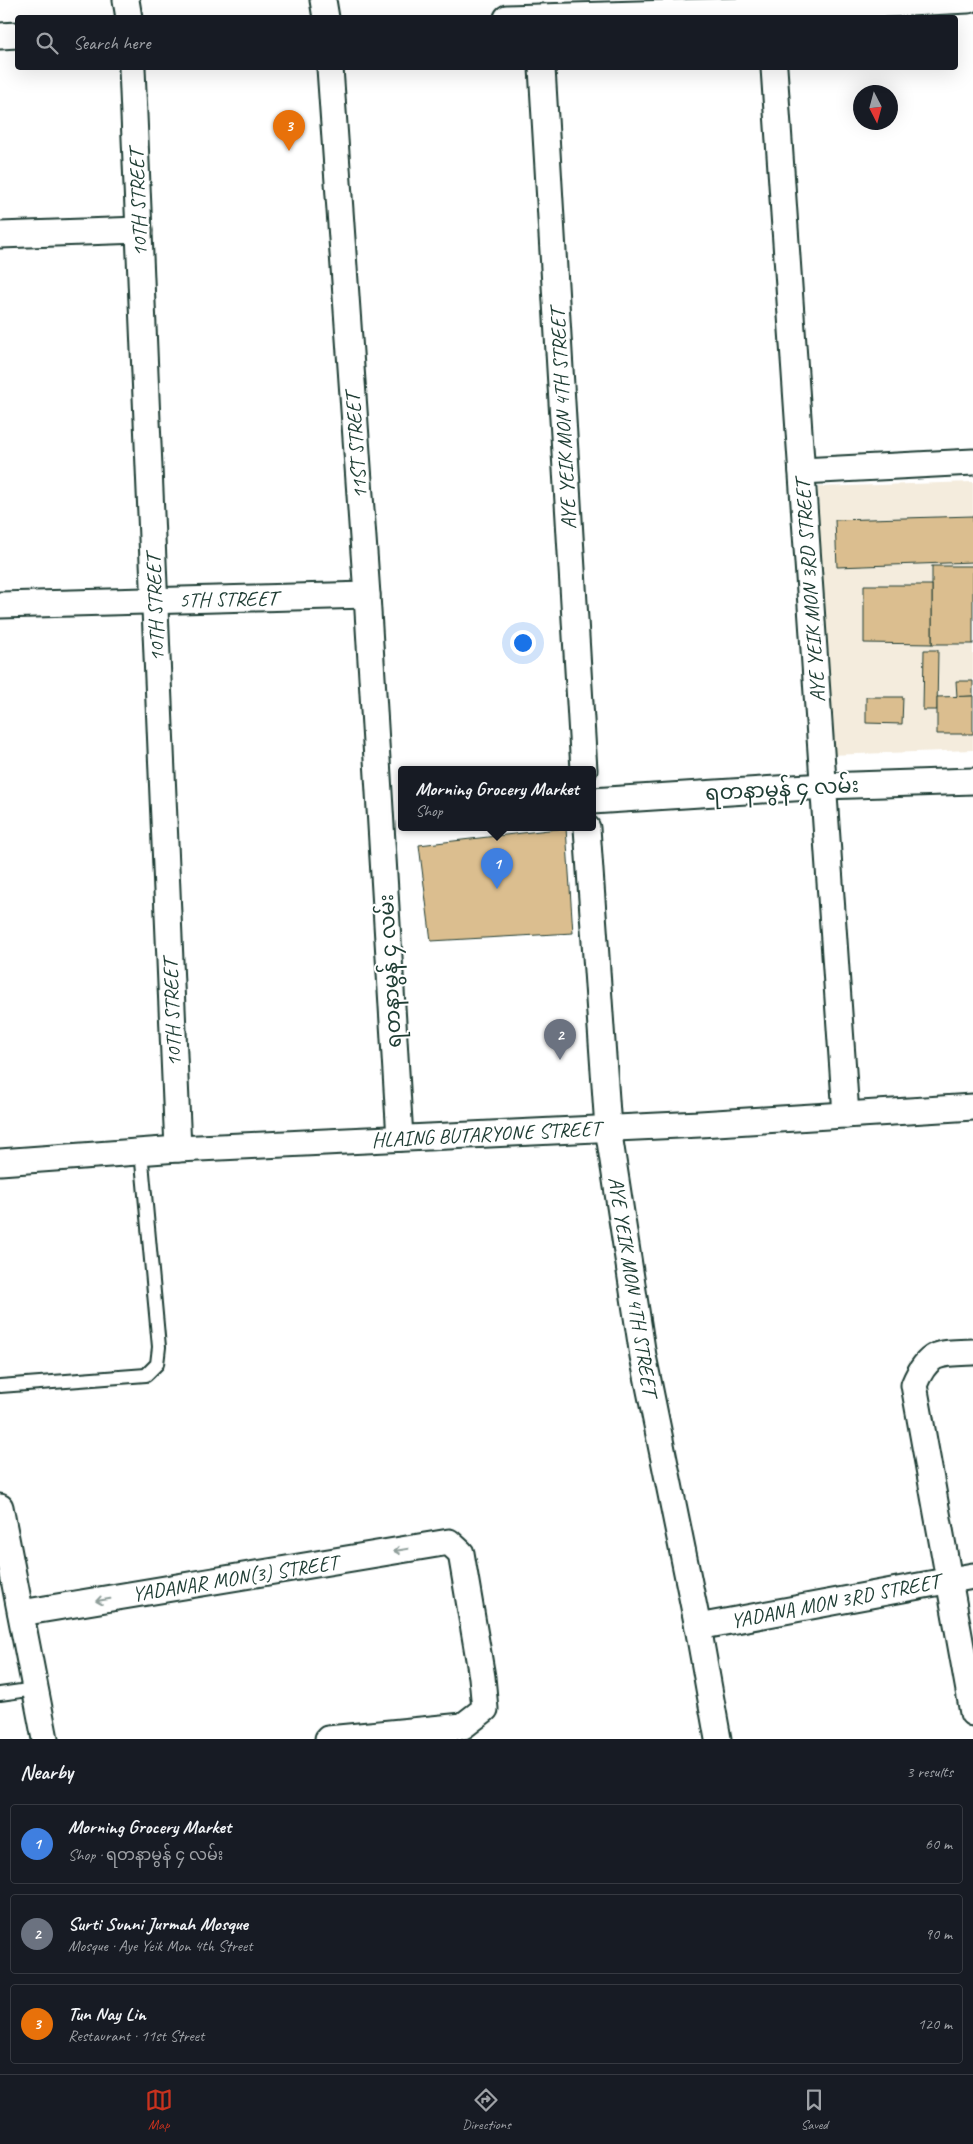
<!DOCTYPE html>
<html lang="en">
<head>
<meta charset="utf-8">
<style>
	body { margin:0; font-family:Caveat,"Noto Sans Myanmar",sans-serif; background:#242831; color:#f1f3f6 }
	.compass { position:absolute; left:853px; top:85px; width:45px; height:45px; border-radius:50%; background:#171b24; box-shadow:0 5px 20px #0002; rotate:174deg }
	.you { position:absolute; left:522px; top:642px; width:18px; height:18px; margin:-12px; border:4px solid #fff; border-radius:50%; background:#1a73e8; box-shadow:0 0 0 8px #1a73e833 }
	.badge { display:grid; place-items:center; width:32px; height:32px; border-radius:50%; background:#c8321e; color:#fff; font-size:16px; font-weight:700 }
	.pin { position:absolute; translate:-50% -41px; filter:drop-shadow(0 1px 2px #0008) }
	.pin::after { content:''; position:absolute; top:26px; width:18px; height:15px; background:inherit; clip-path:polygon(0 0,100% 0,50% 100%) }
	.popup { position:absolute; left:398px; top:766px; width:198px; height:65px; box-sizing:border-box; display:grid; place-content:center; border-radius:5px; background:#171b24; filter:drop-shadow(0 1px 4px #0005); font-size:16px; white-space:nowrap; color:#9ea1a6 }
	.popup b { font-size:19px; color:#f1f3f6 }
	.popup::after { content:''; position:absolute; left:50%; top:100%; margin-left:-10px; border:10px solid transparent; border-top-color:#171b24 }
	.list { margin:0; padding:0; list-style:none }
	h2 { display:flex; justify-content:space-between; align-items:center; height:65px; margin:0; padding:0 20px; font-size:21px }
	h2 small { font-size:16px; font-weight:400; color:#9ea1a6 }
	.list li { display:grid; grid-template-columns:32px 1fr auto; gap:15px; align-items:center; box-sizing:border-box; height:80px; margin:0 10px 10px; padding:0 10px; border:1px solid #363941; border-radius:5px }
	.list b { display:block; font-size:19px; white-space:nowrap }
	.list p { margin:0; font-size:16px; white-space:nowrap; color:#9ea1a6 }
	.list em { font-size:16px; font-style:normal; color:#9ea1a6 }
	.icon { flex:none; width:28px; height:28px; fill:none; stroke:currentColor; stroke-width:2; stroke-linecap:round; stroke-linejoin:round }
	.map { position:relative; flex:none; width:973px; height:1739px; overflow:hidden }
	.search { position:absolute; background:#171b24; box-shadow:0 5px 20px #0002; left:15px; right:15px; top:15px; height:55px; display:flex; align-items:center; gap:12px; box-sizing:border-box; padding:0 18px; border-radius:5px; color:#9ea1a6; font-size:19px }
	.sheet { height:335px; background:#171b24 }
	nav { display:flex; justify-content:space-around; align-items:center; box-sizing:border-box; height:70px; border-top:1px solid #363941; background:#171b24; font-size:14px; color:#9ea1a6 }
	nav a { display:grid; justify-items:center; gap:2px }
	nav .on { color:#c8321e }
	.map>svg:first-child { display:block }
	.built { fill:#f4ecdd }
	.building { fill:#dbbe8f; stroke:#1f3d34 }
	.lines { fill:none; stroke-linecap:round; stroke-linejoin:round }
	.service-casing { stroke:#1f3d34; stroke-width:16 }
	.minor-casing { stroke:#1f3d34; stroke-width:29 }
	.service { stroke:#fff; stroke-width:12 }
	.minor { stroke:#fff; stroke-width:25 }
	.oneway { stroke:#8f9e9a }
	.labels { text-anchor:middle; stroke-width:4; stroke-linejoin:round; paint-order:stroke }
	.street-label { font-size:21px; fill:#1f3d34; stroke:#fff }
</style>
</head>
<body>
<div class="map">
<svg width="973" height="1739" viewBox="0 0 973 1739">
	<rect width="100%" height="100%" fill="#fff"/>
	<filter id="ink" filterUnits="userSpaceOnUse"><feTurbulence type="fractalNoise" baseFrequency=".02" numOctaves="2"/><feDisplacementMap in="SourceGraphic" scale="10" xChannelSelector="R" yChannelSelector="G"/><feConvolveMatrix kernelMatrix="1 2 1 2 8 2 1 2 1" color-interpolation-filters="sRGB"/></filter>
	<g filter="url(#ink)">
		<!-- built -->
		<polygon class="built" points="973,482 973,750 828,755 818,487"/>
		<!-- building -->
		<g class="building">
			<polygon points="973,516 973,562 837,567 835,520"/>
			<rect x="932" y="566" width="41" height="78"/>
			<polygon points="864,585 932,585 932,644 864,643"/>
			<polygon points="924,650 938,650 937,710 923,710"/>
			<polygon points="956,681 973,681 973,696 957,697"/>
			<polygon points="973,696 973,734 937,734 937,697"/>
			<polygon points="866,697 903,697 902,724 866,723"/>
			<polygon points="566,828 573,933 431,941 419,845"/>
		</g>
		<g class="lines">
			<defs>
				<g id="service">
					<polyline points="0,1386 146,1375 157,1364 159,1347 141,1151"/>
					<polyline points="0,1694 35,1689"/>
				</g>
				<g id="minor">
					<polyline points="126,0 129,18"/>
					<polyline points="323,0 326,18"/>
					<polyline points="507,18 770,10 968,0"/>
					<polyline points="0,36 18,35"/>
					<polyline points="132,68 178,1149"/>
					<polyline points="330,68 367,595 400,1138"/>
					<polyline points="542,68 584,770"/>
					<polyline points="774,68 846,1115"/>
					<polyline points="0,235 139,230"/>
					<polyline points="802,471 973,462"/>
					<polyline points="0,605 367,595"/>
					<polyline points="592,801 824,786 973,781"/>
					<polyline points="587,828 608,1128 643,1356 698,1627 718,1739"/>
					<polyline points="0,1162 178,1149 700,1124 973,1107"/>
					<path d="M973 1352C940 1353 928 1351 914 1385L973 1713"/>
					<polyline points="0,1507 45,1739"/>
					<polyline points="21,1613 449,1542 461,1553 482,1677 485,1709 463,1726 328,1739"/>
					<polyline points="698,1627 973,1576"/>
				</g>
			</defs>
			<!-- service casing -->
			<use href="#service" class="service-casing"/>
			<!-- minor casing -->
			<use href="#minor" class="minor-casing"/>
			<!-- service -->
			<use href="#service" class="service"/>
			<!-- minor -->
			<use href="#minor" class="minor"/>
		</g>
		<!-- one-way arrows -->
		<defs><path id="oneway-shaft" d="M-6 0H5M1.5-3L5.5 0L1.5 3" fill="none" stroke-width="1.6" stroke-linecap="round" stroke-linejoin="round" transform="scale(1.25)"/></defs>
		<g class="oneway">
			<use href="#oneway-shaft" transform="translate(401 1550) rotate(171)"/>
			<use href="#oneway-shaft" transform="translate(103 1600) rotate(171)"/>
		</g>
	</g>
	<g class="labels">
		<!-- street labels -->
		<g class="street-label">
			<text transform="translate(138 203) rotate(-92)" y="7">10TH STREET</text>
			<text transform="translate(563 419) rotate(-93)" y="7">AYE YEIK MON 4TH STREET</text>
			<text transform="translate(356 446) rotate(-94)" y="7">11ST STREET</text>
			<text transform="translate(810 591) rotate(-94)" y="7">AYE YEIK MON 3RD STREET</text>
			<text transform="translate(228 599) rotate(-1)" y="7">5TH STREET</text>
			<text transform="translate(155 608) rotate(-92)" y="7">10TH STREET</text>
			<text transform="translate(782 789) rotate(-3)" y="7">ရတနာမွန် ၄ လမ်း</text>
			<text transform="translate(390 971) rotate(-93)" y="7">ရတနာမွန် ၄ လမ်း</text>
			<text transform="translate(172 1013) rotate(-92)" y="7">10TH STREET</text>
			<text transform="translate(486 1134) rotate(-3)" y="7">HLAING BUTARYONE STREET</text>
			<text transform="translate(633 1286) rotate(81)" y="7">AYE YEIK MON 4TH STREET</text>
			<text transform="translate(235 1578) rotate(-9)" y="7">YADANAR MON(3) STREET</text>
			<text transform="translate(835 1601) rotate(-11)" y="7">YADANA MON 3RD STREET</text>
		</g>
	</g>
</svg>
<svg class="compass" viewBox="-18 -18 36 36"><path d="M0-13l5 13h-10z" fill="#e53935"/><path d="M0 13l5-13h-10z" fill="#9ea1a6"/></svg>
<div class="you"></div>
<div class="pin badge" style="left:497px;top:889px;background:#3f7fe0">1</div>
<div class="popup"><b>Morning Grocery Market</b>Shop</div>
<div class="pin badge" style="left:560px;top:1060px;background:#6b7280">2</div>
<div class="pin badge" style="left:289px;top:151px;background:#e8710a">3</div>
<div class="search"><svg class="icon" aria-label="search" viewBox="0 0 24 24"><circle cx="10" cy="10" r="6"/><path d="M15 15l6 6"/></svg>Search here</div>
</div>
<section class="sheet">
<h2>Nearby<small>3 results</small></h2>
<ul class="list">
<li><span class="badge" style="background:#3f7fe0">1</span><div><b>Morning Grocery Market</b><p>Shop · ရတနာမွန် ၄ လမ်း</p></div><em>60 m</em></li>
<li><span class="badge" style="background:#6b7280">2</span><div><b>Surti Sunni Jurmah Mosque</b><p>Mosque · Aye Yeik Mon 4th Street</p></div><em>90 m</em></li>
<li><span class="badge" style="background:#e8710a">3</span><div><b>Tun Nay Lin</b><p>Restaurant · 11st Street</p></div><em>120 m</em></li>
</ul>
</section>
<nav>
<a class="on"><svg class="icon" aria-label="map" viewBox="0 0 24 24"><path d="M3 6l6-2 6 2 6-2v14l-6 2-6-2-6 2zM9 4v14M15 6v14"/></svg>Map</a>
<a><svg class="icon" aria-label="directions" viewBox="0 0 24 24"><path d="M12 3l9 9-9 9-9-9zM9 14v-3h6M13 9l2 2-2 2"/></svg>Directions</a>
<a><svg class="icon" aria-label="saved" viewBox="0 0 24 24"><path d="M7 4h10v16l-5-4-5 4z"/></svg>Saved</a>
</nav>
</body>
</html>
